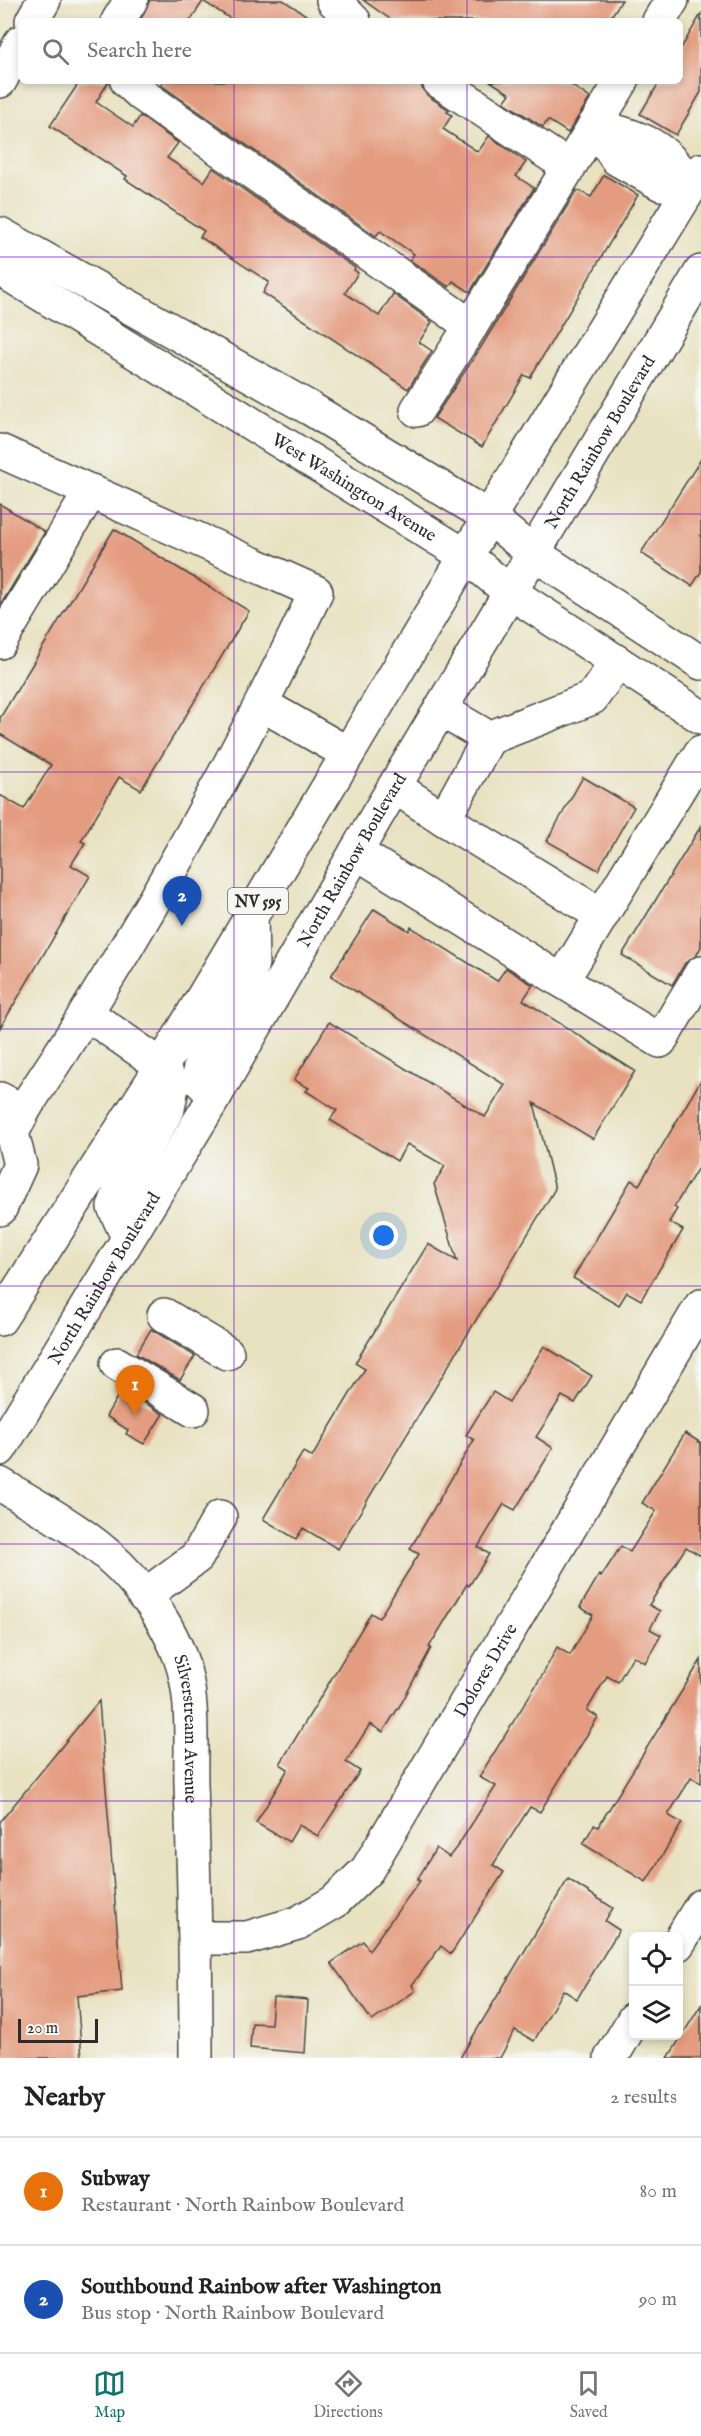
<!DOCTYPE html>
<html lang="en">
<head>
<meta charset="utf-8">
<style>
	body { margin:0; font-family:"IM FELL English",serif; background:#f6f6f6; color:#222 }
	.controls { position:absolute; right:18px; bottom:18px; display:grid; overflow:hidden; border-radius:9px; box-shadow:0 3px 9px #0003 }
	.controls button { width:54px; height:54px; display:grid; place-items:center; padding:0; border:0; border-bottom:2px solid #e0e0e0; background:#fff; color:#222; font:30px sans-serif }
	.scale { position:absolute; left:18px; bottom:15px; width:80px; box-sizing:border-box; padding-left:6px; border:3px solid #2b2b2b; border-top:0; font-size:16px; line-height:21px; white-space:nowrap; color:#2b2b2b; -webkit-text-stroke:4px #f6f6f2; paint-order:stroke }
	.you { position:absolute; left:384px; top:1236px; width:21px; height:21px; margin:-15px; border:4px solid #fff; border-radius:50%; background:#1a73e8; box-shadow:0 0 0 9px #1a73e833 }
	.badge { display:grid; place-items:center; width:39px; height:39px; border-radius:50%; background:#0f766e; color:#fff; font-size:20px; font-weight:700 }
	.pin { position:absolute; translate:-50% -50px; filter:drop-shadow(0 2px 3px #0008) }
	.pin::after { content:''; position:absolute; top:32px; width:21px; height:18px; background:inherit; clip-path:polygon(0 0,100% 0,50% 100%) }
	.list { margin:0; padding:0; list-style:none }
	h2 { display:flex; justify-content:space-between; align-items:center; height:78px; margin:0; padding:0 24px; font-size:26px }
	h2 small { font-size:20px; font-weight:400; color:#767676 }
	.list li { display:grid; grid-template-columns:39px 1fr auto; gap:18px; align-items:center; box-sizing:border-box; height:108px; padding:0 24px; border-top:2px solid #e0e0e0 }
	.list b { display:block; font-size:22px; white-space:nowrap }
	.list p { margin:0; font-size:20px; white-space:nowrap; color:#767676 }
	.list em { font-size:20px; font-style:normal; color:#767676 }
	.icon { flex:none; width:33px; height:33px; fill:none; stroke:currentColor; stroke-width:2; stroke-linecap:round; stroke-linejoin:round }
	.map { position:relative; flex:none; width:701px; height:2058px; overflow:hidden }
	.search { position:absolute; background:#fff; box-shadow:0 3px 9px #0003; left:18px; right:18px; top:18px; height:66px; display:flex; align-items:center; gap:15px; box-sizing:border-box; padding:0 21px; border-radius:9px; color:#767676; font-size:22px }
	.sheet { height:294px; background:#fff }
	nav { display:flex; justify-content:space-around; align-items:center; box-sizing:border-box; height:84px; border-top:2px solid #e0e0e0; background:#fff; font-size:16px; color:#767676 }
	nav a { display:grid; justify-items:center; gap:3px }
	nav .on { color:#0f766e }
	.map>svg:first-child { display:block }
	.building { fill:#e49c80 }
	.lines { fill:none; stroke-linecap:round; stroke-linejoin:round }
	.minor-casing { stroke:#474642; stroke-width:36 }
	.major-casing { stroke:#474642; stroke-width:36 }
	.highway-casing { stroke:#474642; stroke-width:36 }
	.minor { stroke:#fff; stroke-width:33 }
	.major { stroke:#fff; stroke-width:33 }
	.highway { stroke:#fff; stroke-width:33 }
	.grid { fill:none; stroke:#7b2cbf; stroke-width:1.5; stroke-opacity:0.55 }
	.labels { text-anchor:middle; stroke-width:4.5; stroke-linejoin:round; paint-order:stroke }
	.shield { fill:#f6f6f2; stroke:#686867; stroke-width:1.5 }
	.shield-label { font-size:16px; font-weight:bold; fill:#2b2b2b }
	.street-label { font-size:18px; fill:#2b2b2b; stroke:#f6f6f2 }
</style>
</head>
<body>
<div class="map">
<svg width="701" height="2058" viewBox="0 0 701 2058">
	<rect width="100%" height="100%" fill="#f6f6f2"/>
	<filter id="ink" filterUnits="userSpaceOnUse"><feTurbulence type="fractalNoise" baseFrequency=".0167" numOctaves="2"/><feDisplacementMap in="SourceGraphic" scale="12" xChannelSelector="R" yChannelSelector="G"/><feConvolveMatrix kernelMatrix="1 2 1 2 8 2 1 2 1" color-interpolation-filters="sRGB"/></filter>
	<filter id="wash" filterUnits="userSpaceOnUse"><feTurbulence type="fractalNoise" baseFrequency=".008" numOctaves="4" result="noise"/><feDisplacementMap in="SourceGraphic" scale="24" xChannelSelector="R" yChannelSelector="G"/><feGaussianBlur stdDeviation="1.35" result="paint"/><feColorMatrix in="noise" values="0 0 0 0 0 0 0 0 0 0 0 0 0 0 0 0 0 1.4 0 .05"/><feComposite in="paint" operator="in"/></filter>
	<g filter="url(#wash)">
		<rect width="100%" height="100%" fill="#e8e2c1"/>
		<g id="blocks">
			<!-- building -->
			<g class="building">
				<polygon points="150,0 283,0 315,21 234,21 203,1 190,21 140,21"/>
				<polygon points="363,0 622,0 608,21 393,21"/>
				<polygon points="701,14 701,92 676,135 640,114 660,81 680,81 680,50"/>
				<polygon points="80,81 109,81 96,102 133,127 140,116 178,143 167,158 204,182 213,168 355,268 354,270 358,273 345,293 379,316 393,294 432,322 419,342 432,351 408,389 263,293 269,282 200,237 204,231 125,179 127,176 50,126"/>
				<polygon points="164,81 420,81 423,90 428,96 449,110 447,112 452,115 443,129 478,152 489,136 526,162 516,176 534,188 470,292 453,281 449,287 410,260 414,254 380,231 376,236 161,85"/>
				<polygon points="490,81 565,81 590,98 568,133 548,120 543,127 504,102 510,94"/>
				<polygon points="604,175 638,195 530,378 524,375 482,447 434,418 481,347 577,190 591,197"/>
				<polygon points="701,459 701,572 692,586 641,553"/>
				<polygon points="0,504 45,532 0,606"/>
				<polygon points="114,529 249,611 141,790 119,777 81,841 85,843 71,865 90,876 0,1028 0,795 24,809 51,765 0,734 0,718"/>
				<polygon points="583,777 634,807 598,870 547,841"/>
				<polygon points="701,826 701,947 696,956 685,963 672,985 622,955"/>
				<polygon points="374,909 409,931 411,927 497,981 506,968 533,985 523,1000 635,1071 593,1139 534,1103 555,1189 338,1549 303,1528 296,1539 263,1519 303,1452 312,1457 365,1369 355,1363 428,1244 457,1261 434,1184 445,1166 407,1144 397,1161 330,1120 337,1110 306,1091 309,1088 294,1080 329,1022 485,1117 505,1085 331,976"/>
				<polygon points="701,1080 701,1163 674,1207 677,1209 669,1222 683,1230 641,1300 627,1292 619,1305 573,1278 631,1180 639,1185"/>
				<polygon points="151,1329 195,1356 180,1380 136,1354"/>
				<polygon points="544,1346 592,1376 575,1403 562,1396 536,1437 553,1448 515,1510 504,1504 478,1547 489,1554 469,1586 467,1584 429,1647 431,1648 402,1702 383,1732 370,1724 346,1762 360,1771 318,1836 299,1825 289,1842 256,1823 288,1769 280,1764 371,1613 379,1618 419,1554 410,1549 474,1440 466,1435 493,1392 509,1402"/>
				<polygon points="122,1389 163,1414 144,1444 126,1434 128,1430 106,1416"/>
				<polygon points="685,1433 701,1443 701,1556 686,1547 649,1605 660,1611 650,1629 661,1635 645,1663 633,1656 618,1682 607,1676 587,1710 598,1717 540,1812 530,1807 493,1865 504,1872 451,1954 441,1946 412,1985 415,1991 372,2021 331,1963 363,1941 369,1950 420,1881 417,1880 436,1848 449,1857 459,1844 496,1786 479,1777 543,1674 557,1647 570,1655 593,1615 580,1607 599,1575 601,1577 621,1546 630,1552 656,1511 642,1503"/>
				<polygon points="701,1660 701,1783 691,1778 668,1815 682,1823 646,1882 583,1844 594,1825 598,1827"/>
				<polygon points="99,1701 122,1991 77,1996 82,2058 0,2058 0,1822"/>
				<polygon points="568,1879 613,1908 605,1921 619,1930 577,1999 563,1990 534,2041 515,2030 500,2058 460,2058"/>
				<polygon points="273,1997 308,2000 305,2053 250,2048 252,2023 271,2024"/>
				<polygon points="701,2005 701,2058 668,2058"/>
			</g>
		</g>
	</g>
	<g filter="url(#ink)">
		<use href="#blocks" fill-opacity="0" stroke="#474642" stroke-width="1.5"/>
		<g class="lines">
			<defs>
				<g id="minor">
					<polyline points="333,0 354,21"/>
					<polyline points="118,21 131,0"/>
					<polyline points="659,21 672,0"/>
					<polyline points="127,81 141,94 471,326 622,81"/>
					<polyline points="439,81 569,167"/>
					<path d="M594 126C640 136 665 145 691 186L661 184 617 159Z"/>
					<polyline points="417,410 471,326"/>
					<path d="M0 451 316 592C233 768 134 944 26 1106H13L0 1099"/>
					<polyline points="0,642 91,491"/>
					<polyline points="263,705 347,753"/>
					<polyline points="441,710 489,738"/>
					<polyline points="701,752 562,981 660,1041 701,973"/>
					<polyline points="395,787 444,819"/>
					<polyline points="356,852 562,981"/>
					<polyline points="601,915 444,819 489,738 592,698 617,662"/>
					<polyline points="87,1014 162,1066"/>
					<polyline points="0,1209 20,1165 12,1133 26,1106"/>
					<polyline points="164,1315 227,1353"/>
					<polyline points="117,1364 193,1410"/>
					<path id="s1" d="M0 1484C44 1511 95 1537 130 1577 150 1599 170 1629 180 1657 195 1696 190 1744 191 1784 194 1876 196 1967 196 2058"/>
					<polyline points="144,1596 197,1557 220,1517"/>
					<path id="s2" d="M196 1938H247L298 1923 334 1902 367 1870 701 1306"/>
					<polyline points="678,1944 701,1906"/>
					<polyline points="611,2058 634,2019"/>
				</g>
				<g id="major">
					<polyline points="0,234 311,409 489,517 533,553 701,663"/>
					<path id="s3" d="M0 269 466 556 510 592 701 717"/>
					<polyline points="215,1096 198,1079 202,1054 249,975 252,963 251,914"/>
					<polyline points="128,1237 114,1207 119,1193 168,1109 172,1087 162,1066"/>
					<polyline points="0,1319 162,1066 489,517 701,170"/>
					<path id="s4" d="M0 1449 215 1096 375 819 701 272"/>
				</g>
				<g id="highway">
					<polyline points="32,21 44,0"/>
					<polyline points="0,81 21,42"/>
				</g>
			</defs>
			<!-- minor casing -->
			<use href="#minor" class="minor-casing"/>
			<!-- major casing -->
			<use href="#major" class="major-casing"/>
			<!-- highway casing -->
			<use href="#highway" class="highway-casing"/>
			<!-- minor -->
			<use href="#minor" class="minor"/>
			<!-- major -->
			<use href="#major" class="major"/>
			<!-- highway -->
			<use href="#highway" class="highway"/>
		</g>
	</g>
	<!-- grid -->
	<path class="grid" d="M234 0V21M467 0V21M234 81V2058M467 81V2058M0 257H701M0 514H701M0 772H701M0 1029H701M0 1286H701M0 1544H701M0 1801H701"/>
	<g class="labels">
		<!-- shield labels -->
		<rect class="shield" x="228" y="888" width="60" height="26" rx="4.5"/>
		<g class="shield-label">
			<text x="258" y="907">NV 595</text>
		</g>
		<!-- street labels -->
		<g class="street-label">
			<text dy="6" stroke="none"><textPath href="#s4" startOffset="1172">North Rainbow Boulevard</textPath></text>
			<text dy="6" stroke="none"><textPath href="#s3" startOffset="416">West Washington Avenue</textPath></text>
			<text dy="6" stroke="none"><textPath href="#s4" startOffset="686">North Rainbow Boulevard</textPath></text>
			<text dy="6" stroke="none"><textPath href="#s4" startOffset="200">North Rainbow Boulevard</textPath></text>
			<text dy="6" stroke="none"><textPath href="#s2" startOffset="424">Dolores Drive</textPath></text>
			<text dy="6" stroke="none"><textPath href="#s1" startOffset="328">Silverstream Avenue</textPath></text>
		</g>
	</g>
</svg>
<div class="controls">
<button><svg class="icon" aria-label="locate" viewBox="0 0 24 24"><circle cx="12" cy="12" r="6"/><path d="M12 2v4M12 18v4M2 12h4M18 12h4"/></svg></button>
<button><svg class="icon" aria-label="layers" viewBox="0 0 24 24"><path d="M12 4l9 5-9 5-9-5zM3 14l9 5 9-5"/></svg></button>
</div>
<div class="scale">20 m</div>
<div class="you"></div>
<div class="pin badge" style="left:135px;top:1415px;background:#e8710a">1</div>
<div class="pin badge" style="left:182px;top:926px;background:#1a4fb4">2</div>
<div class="search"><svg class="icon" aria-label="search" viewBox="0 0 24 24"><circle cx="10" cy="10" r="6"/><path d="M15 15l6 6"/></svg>Search here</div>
</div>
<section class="sheet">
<h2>Nearby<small>2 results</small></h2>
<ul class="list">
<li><span class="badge" style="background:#e8710a">1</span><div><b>Subway</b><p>Restaurant · North Rainbow Boulevard</p></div><em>80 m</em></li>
<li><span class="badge" style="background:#1a4fb4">2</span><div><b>Southbound Rainbow after Washington</b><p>Bus stop · North Rainbow Boulevard</p></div><em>90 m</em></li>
</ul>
</section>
<nav>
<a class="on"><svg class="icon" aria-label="map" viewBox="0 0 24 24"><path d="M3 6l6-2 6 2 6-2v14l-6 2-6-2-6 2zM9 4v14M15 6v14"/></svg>Map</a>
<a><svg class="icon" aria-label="directions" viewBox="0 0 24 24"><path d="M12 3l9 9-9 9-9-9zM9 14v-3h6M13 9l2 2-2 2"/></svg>Directions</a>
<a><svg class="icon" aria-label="saved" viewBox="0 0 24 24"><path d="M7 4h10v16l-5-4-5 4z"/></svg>Saved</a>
</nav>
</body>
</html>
